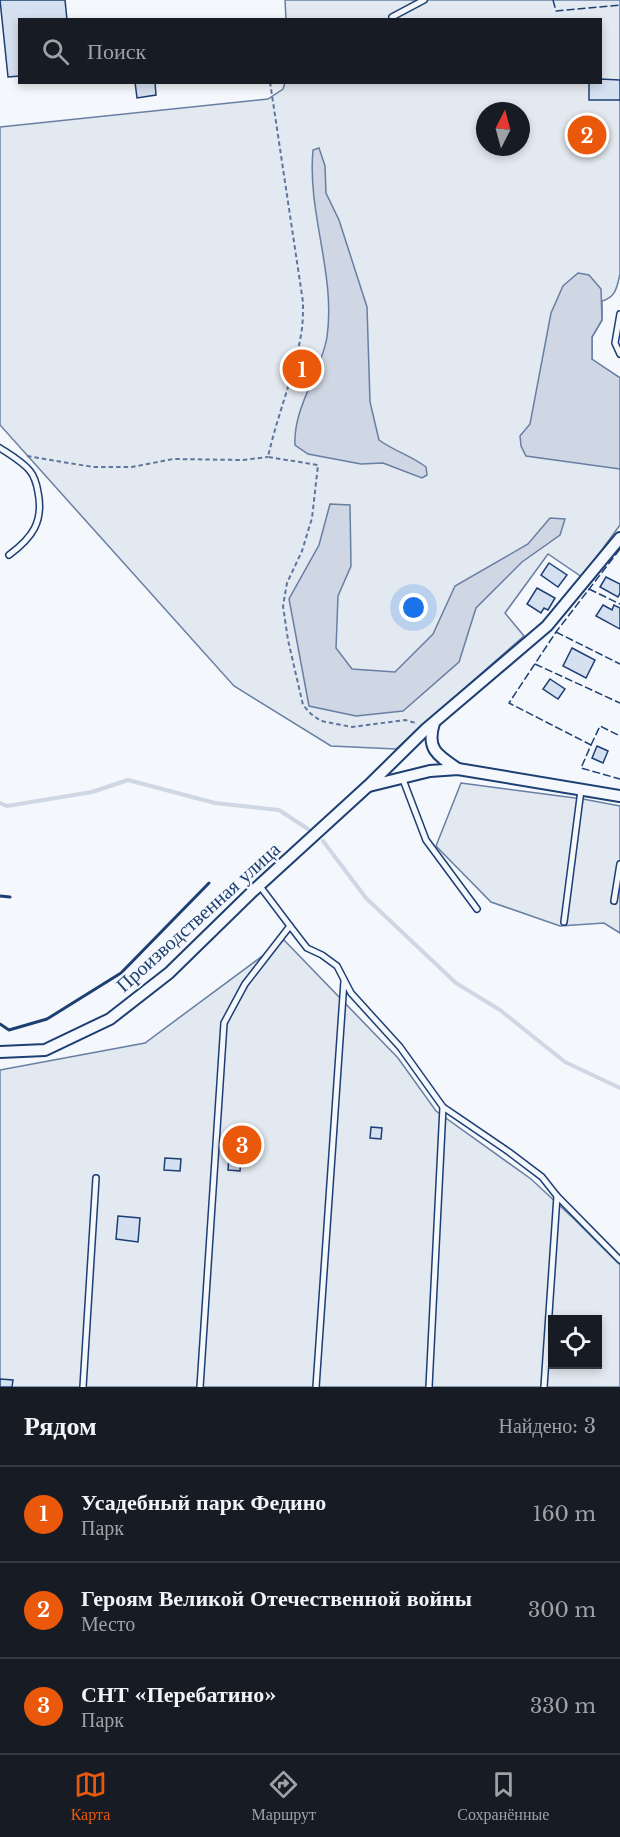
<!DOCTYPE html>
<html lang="ru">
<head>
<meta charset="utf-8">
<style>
	body { margin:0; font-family:"Libre Baskerville",serif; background:#20242c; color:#f1f3f6 }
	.controls { position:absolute; right:18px; bottom:18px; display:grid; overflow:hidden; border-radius:0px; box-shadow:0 3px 9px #0003 }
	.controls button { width:54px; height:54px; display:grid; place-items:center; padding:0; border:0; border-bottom:2px solid #363941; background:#171b24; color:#f1f3f6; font:30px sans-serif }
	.compass { position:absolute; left:476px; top:102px; width:54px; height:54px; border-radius:50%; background:#171b24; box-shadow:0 3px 9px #0003; rotate:6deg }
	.you { position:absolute; left:414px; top:608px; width:21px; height:21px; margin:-15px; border:4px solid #fff; border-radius:50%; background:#1a73e8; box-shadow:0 0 0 9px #1a73e833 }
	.badge { display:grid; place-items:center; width:39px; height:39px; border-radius:50%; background:#ea580c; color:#fff; font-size:20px; font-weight:700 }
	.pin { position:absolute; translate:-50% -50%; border:3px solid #fff; box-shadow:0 2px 6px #0006 }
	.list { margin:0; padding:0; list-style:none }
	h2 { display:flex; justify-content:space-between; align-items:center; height:78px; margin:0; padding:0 24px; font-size:26px }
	h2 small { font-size:20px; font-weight:400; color:#9ea1a6 }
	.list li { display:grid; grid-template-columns:39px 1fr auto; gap:18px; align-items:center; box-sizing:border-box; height:96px; padding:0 24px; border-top:2px solid #363941 }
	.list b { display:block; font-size:22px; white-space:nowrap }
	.list p { margin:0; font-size:20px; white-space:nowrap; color:#9ea1a6 }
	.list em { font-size:20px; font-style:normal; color:#9ea1a6 }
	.icon { flex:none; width:33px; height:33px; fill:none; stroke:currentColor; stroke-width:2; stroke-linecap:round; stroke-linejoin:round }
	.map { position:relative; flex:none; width:620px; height:1387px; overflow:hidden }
	.search { position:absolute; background:#171b24; box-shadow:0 3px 9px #0003; left:18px; right:18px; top:18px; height:66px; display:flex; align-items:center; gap:15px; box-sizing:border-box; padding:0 21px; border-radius:0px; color:#9ea1a6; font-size:22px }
	.sheet { height:366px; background:#171b24 }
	nav { display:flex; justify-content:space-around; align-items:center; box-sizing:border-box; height:84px; border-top:2px solid #363941; background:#171b24; font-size:16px; color:#9ea1a6 }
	nav a { display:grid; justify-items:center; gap:3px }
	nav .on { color:#ea580c }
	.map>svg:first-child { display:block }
	.green { fill:#e3e9f0; stroke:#687fa3; stroke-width:1.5; fill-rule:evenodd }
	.water { fill:#cfd7e4; stroke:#687fa3; stroke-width:1.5 }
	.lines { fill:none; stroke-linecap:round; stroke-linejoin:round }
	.stream { stroke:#cfd7e4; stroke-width:4 }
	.building { fill:#d5e0f0; stroke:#1d3f73; stroke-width:1.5 }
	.lane-casing { stroke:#1d3f73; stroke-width:8 }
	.street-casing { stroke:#1d3f73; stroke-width:14 }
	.path { stroke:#5e769c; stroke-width:2; stroke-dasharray:4.5 3; stroke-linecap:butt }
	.lane { stroke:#f4f7fb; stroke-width:5 }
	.street { stroke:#f4f7fb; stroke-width:10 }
	.fence { stroke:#1d3f73; stroke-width:1.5; stroke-dasharray:8 3; stroke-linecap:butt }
	.wall { stroke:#1d3f73; stroke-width:3 }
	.labels { text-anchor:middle; stroke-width:4.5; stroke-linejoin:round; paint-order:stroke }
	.street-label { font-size:20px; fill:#1d3f73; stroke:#f4f7fb }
</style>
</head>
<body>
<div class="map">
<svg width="620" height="1387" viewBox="0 0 620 1387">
	<rect width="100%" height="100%" fill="#f4f7fb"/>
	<!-- green -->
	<g class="green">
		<path d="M285 0H620V274C617 287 616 297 602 301V320L592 337V360L620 378V525L582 577 548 554 505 613 524 636 396 749 331 746 234 686 0 425V127L268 99 283 89 285 83 600 82V20L286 19ZM485 111H521V147H485Z"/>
		<polygon points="461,783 583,799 620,806 620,933 604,923 560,926 491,902 436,846"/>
		<path d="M284 940 398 1058 436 1111 531 1179 573 1218 620 1265V1387H0V1070L145 1043ZM552 1320H598V1364H552Z"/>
	</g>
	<!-- water -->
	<g class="water">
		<path d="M319 148 325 166 326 193 339 220 367 307 370 402 379 440C394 451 412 456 426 467L427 475 422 478 383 463 361 464 308 454 295 445C293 407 321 373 327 337 336 274 307 213 313 150Z"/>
		<polygon points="578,273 589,275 601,289 602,320 592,337 592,359 620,378 620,469 526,456 521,446 520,436 530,424 551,313 563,286"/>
		<polygon points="330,504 350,505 351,566 338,596 336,648 352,669 395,672 433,634 455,586 528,544 550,518 565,519 560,535 522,562 476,608 459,662 403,711 356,716 309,706 289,599 319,545"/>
	</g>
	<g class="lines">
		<!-- stream -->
		<g class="stream">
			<polyline points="0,803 7,806 92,792 128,780 215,803 279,810 308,829"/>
			<polyline points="323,841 366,898 456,983 500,1010 565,1062 620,1088"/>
		</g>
	</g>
	<!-- building -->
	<g class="building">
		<polygon points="0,0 65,0 67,20 20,20 20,76 8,77"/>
		<polygon points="600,79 620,80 620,100 589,100 589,82 600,82"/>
		<polygon points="135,82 155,82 156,95 137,98"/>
		<polygon points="549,563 567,575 558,587 541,575"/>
		<polygon points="606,577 620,584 620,593 618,597 600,587"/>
		<polygon points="537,588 555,598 548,610 544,608 541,613 527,604"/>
		<polygon points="603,605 612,610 614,605 620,608 620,629 596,616"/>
		<polygon points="572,648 595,660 586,678 563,666"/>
		<polygon points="550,679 565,689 558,699 543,689"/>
		<polygon points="597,746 608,751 603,763 592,758"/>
		<polygon points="371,1127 382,1128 381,1139 370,1138"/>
		<polygon points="165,1158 181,1159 180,1171 164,1170"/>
		<polygon points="229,1158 241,1159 240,1171 228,1170"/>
		<polygon points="118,1216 140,1218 138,1242 116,1239"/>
		<polygon points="0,1379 13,1380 12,1387 0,1387"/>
	</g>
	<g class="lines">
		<defs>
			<g id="lane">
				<polyline points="392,17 424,0"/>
				<polyline points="620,314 615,343 620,354"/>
				<path d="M0 448C9 454 23 462 30 471 34 476 37 486 38 492 44 522 32 538 9 555"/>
				<polyline points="402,777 426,840 477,909"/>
				<polyline points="614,901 620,864"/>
				<polyline points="564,922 581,790"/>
				<polyline points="290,926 307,948 322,955 337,966 351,993 400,1047 443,1107 429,1387"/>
				<polyline points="443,1107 509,1152 542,1177 557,1196 544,1387"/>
				<polyline points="557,1196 620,1260"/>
				<polyline points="83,1387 96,1178"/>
				<polyline points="200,1387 224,1023 245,984 290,926 259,885"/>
				<polyline points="316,1387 344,981"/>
			</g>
			<g id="street">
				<path d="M434 723C426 749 437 755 458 769"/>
				<polyline points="369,786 430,771 458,769 620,796"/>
				<polyline points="0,1052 45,1050 110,1019 169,973 253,891 368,786 426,729 547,626 620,538"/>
			</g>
		</defs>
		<!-- lane casing -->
		<use href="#lane" class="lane-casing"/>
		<!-- street casing -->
		<use href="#street" class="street-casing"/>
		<!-- path -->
		<g class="path">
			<path d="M270 82 303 302C303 313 303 324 301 335 294 376 277 416 268 457L318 465 312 518 302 551 287 583 283 606 288 640 303 705 311 714 321 721 352 727 405 720 416 723"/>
			<polyline points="27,456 93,467 132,467 173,459 243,460 268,457"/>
		</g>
		<!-- lane -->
		<use href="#lane" class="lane"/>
		<!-- street -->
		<use href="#street" class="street"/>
		<!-- fence -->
		<g class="fence">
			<polyline points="553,0 556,11 620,5"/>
			<polyline points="620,549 556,632 509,703 591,745 581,768 620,779"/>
			<polyline points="589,589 620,604"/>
			<polyline points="556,632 620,664"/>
			<polyline points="535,664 620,703"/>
			<polyline points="591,745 600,726 620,736"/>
		</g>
		<!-- wall -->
		<g class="wall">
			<polyline points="0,896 10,897"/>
			<polyline points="0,1024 9,1030 47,1019 121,973 209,883"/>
		</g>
	</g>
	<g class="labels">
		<!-- street labels -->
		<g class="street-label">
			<text transform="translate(198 917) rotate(-42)" y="7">Производственная улица</text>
		</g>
	</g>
</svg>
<div class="controls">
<button><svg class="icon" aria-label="locate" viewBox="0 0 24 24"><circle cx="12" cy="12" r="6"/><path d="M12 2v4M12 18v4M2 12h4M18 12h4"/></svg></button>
</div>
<svg class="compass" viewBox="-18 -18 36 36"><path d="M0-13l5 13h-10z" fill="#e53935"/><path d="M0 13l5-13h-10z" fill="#9ea1a6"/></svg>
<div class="you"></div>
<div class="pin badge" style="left:302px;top:369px">1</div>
<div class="pin badge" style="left:587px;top:135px">2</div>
<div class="pin badge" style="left:242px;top:1145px">3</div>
<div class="search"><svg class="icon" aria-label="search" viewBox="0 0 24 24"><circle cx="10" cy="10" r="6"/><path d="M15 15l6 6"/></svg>Поиск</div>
</div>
<section class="sheet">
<h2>Рядом<small>Найдено: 3</small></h2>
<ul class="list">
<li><span class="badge">1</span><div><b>Усадебный парк Федино</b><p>Парк</p></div><em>160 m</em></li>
<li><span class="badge">2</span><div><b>Героям Великой Отечественной войны</b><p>Место</p></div><em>300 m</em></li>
<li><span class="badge">3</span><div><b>СНТ «Перебатино»</b><p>Парк</p></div><em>330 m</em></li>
</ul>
</section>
<nav>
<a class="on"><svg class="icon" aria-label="map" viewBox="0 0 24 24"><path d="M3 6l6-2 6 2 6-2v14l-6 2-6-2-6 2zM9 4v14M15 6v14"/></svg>Карта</a>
<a><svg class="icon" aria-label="directions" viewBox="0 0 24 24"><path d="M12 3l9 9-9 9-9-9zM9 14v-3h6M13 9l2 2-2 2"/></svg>Маршрут</a>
<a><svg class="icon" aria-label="saved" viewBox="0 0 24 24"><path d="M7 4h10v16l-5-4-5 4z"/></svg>Сохранённые</a>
</nav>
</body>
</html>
